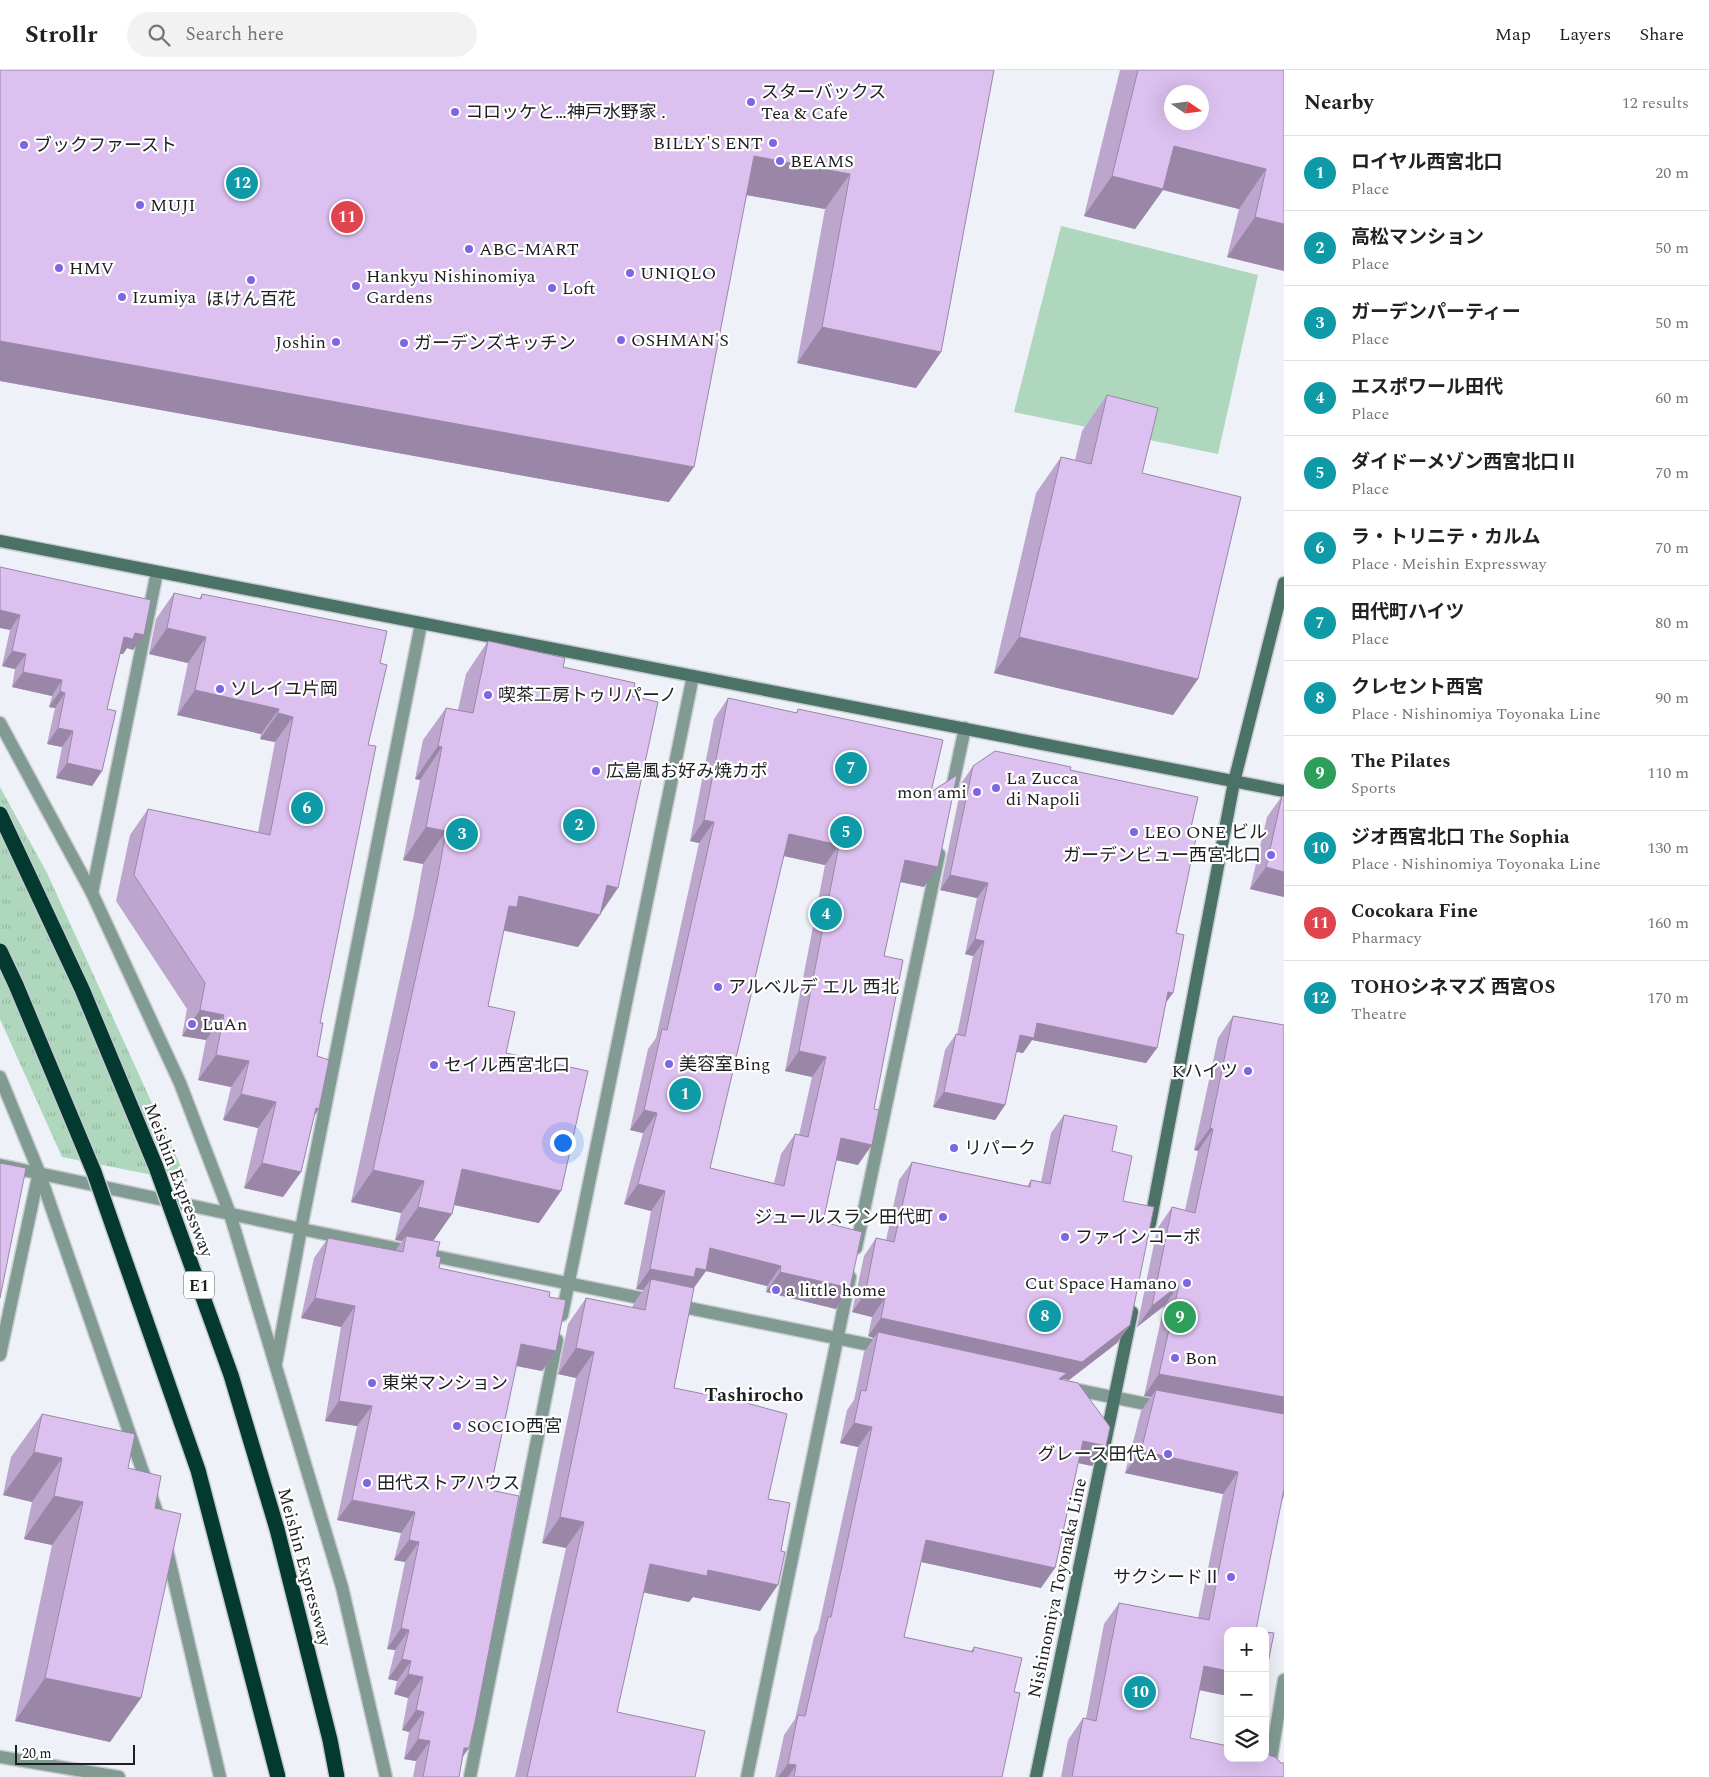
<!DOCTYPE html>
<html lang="en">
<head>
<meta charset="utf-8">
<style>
	body { margin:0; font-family:Spectral,"Noto Sans JP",serif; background:#f2f2f2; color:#222 }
	.controls { position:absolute; right:15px; bottom:15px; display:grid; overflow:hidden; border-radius:10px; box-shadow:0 5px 20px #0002 }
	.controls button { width:45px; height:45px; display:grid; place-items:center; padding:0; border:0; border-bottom:1px solid #e0e0e0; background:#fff; color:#222; font:25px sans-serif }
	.compass { position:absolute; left:1164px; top:15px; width:45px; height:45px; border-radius:50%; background:#fff; box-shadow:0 5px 20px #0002; rotate:103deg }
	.scale { position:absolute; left:15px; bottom:12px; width:120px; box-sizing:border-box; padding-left:5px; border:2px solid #1d1f21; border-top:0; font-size:14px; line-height:18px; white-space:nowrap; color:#1d1f21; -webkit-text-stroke:4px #fff; paint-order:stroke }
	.you { position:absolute; left:562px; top:1072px; width:18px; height:18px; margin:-12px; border:4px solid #fff; border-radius:50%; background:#1a73e8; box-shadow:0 0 0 8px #1a73e833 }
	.badge { display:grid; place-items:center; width:32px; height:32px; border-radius:50%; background:#ea580c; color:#fff; font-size:16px; font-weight:700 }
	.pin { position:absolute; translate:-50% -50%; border:2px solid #fff; box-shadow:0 1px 5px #0006 }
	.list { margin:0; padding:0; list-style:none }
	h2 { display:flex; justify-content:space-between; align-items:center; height:65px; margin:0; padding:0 20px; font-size:21px }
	h2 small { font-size:16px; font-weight:400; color:#767676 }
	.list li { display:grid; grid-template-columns:32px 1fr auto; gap:15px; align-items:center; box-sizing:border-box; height:75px; padding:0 20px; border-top:1px solid #e0e0e0 }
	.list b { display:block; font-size:19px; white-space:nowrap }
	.list p { margin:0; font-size:16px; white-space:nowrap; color:#767676 }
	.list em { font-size:16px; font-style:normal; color:#767676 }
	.icon { flex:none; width:28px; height:28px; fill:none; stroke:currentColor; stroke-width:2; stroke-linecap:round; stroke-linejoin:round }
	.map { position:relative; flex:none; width:1284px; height:1707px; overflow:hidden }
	header { display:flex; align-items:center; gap:30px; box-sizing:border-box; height:70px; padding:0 25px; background:#fff; border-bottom:1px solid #e0e0e0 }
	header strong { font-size:24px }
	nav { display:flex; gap:28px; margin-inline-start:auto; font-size:18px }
	.search { width:350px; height:45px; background:#f2f2f2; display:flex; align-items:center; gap:12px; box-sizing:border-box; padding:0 18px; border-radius:28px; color:#767676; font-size:19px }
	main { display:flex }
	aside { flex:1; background:#fff }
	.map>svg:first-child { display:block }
	.park { fill:url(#park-tufts) }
	.garden { fill:#aed7bd }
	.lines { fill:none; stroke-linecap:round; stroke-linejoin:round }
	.street-casing { stroke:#c8cbd1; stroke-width:15 }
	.secondary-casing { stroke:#c8cbd1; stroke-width:15 }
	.street { stroke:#819b93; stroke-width:12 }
	.secondary { stroke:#4a7267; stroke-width:12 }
	.highway-bridge-casing { stroke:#c8cbd1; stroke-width:18; stroke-linecap:butt }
	.highway-bridge { stroke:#03392f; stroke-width:15 }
	.wall { fill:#bda6ce; fill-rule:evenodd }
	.shaded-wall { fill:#9a87a8 }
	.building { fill:#dcc1f0; stroke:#9a87a8; fill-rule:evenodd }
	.poi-dot { fill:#7c66e1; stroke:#fff; stroke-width:2 }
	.labels { text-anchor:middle; stroke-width:4.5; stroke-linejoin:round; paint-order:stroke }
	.shield { fill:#fff; stroke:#616264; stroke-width:1 }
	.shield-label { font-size:16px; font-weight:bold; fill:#1d1f21 }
	.poi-label { font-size:18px; fill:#1d1f21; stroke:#fff; text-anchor:start }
	.street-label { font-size:18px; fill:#1d1f21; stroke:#fff }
	.neighbourhood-label { font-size:19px; font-weight:bold; fill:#1d1f21; stroke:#fff }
</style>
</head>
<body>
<header>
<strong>Strollr</strong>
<div class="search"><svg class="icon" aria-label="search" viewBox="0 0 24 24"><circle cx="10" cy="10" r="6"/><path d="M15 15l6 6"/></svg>Search here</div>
<nav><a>Map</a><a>Layers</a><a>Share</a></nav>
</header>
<main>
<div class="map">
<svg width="1284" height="1707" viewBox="0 0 1284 1707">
	<defs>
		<pattern id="park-tufts" width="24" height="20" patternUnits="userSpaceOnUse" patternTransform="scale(1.25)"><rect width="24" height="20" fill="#aed7bd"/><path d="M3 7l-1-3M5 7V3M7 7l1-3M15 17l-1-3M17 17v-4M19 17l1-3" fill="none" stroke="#95b8a2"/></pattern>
	</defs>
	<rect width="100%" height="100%" fill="#eef1f8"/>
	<!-- park -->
	<polygon class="park" points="0,717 47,803 188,1112 62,1087 0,949"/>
	<!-- garden -->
	<polygon class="garden" points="1061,156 1258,205 1218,384 1014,342"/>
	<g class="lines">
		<defs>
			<g id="street">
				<polyline points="0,653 92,823 180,1013 230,1144 342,1517 386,1707"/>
				<polyline points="951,723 965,658"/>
				<polyline points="92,823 157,502"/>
				<polyline points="0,1007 39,1102 161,1454"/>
				<polyline points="0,1095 301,1159 655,1231"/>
				<polyline points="856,1178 939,784"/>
				<polyline points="674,1235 885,1278"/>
				<polyline points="562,1245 693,606"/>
				<polyline points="0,1285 39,1102"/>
				<polyline points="276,1293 301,1159 421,554"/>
				<polyline points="1068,1318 1161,1337"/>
				<polyline points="166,1476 220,1707"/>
				<polyline points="0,1687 119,1707"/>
				<polyline points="470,1707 557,1270"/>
				<polyline points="747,1707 850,1207"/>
				<polyline points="1268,1707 1284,1610"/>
			</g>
			<g id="secondary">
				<polyline points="0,471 1284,721"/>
				<polyline points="1150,1154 1234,712 1284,513"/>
				<polyline points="1036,1707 1132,1242"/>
			</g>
		</defs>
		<!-- street casing -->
		<use href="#street" class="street-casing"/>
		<!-- secondary casing -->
		<use href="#secondary" class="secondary-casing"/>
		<!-- street -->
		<use href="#street" class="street"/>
		<!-- secondary -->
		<use href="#secondary" class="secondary"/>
		<defs>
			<g id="highway-bridge">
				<polyline points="0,744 82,919 156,1097 231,1305 277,1459 330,1670 337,1707"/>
				<polyline points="0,881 16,915 94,1102 198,1400 278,1707"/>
			</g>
		</defs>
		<!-- highway-bridge casing -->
		<use href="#highway-bridge" class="highway-bridge-casing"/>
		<!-- highway-bridge -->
		<use href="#highway-bridge" class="highway-bridge"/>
	</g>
	<!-- wall -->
	<g class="wall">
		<polygon points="0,0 994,0 941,282 916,318 797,293 825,139 747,125 669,432 0,311"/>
		<polygon points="1120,0 1284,0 1284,201 1227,187 1239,139 1163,120 1135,159 1084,146"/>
		<polygon points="1107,325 1142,403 1198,609 1173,645 994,603 1036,423 1061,387 1075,390 1082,361"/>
		<polygon points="0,497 133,580 127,578 123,584 120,584 107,639 102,701 92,716 56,708 62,677 47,674 55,638 49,637 52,626 12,617 15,599 2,596 10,560"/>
		<polygon points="174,523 199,529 202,524 380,593 368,675 320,953 317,986 319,1039 314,1046 301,1102 283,1127 244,1118 258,1058 223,1050 231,1017 198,1010 206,970 182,966 187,939 116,831 130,765 148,739 258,762 275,672 260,669 261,664 177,645 188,593 149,584 156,549"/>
		<polygon points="488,571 563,597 632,626 600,845 578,877 504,860 488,936 506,983 539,1153 454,1135 433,1171 439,1198 549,1227 556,1281 542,1301 516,1296 490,1420 463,1687 459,1707 413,1707 416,1691 404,1689 409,1662 402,1660 408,1628 394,1624 397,1611 388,1609 395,1580 387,1579 405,1492 394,1490 401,1463 337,1450 357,1356 325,1351 341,1257 301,1248 314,1188 328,1168 395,1181 402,1171 395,1170 401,1143 351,1132 414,844 423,794 403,790 420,710 415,709 423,670 446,638 458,640 466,604"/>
		<path d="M728 628 796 643 798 639 931 722 924 817 900 812 884 886 858 1095 836 1090 823 1152 850 1218 836 1239 766 1222 767 1216 706 1201 694 1218 674 1318 768 1429 760 1541 693 1527 689 1532 643 1522 617 1642 695 1707H515L566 1478 542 1473 576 1308 558 1304 568 1254 586 1228 632 1238 633 1235 643 1220 636 1219 651 1141 624 1134 643 1063 630 1060 648 979 656 968 699 773 690 771 714 649ZM783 786 825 795 785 1001 812 1007 799 1065 795 1064 781 1084 774 1113 710 1098Z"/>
		<polygon points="973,696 1070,700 1189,766 1166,933 1157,978 1146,993 1032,970 1023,983 1016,982 1005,1035 995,1050 933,1037 945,980 956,964 957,965 973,886 965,884 977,828 940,820 962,712"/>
		<polygon points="1282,726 1284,726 1284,827 1250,819 1267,747"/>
		<polygon points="1233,946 1284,955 1284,1427 1281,1431 1228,1561 1228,1626 1200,1620 1190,1668 1284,1707 1061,1707 1068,1670 1083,1648 1086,1648 1104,1554 1119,1533 1198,1548 1223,1424 1125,1403 1141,1341 1151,1327 1144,1326 1164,1236 1137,1257 1157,1159 1172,1137 1185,1140 1198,1081 1194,1080 1218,968"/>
		<polygon points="1064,1045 1112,1081 1123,1131 1130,1255 1117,1273 1069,1310 1063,1309 1062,1310 1106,1376 1092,1396 1078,1393 1041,1518 921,1492 904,1567 971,1581 974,1577 1014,1622 1002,1707 775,1707 784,1665 795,1649 814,1567 818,1560 858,1377 840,1373 847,1340 854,1330 864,1282 874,1268 868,1266 872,1247 852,1242 864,1186 876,1168 886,1170 899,1110 912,1092 1027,1116 1031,1110 1041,1112 1051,1063"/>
		<polygon points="42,1344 128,1398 155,1438 141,1628 110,1672 15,1651 52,1475 24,1469 32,1432 3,1425 11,1387"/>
	</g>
	<!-- shaded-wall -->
	<g class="shaded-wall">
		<polygon points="1174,76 1266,99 1239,139 1163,120 1135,159 1084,146 1112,106"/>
		<polygon points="754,86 850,104 825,139 729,122"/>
		<polygon points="1255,147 1284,154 1284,201 1227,187"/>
		<polygon points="822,257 941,282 916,318 797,293"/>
		<polygon points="0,271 694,397 669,432 0,311"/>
		<polygon points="0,540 20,545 10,560 0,558"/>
		<polygon points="167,558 206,567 188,593 149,584"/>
		<polygon points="135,563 144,565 133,580 127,578 123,584 113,582 124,567"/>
		<polygon points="1019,567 1198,609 1173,645 994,603"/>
		<polygon points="12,581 26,584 15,599 2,596"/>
		<polygon points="23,602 62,610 52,626 12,617"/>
		<polygon points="195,620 279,639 261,664 177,645"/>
		<polygon points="60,621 65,623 55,638 49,637"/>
		<polygon points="278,643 293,647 275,672 260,669"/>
		<polygon points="58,658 73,661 62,677 47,674"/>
		<polygon points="438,676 442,677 420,710 415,709"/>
		<polygon points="67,693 102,701 92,716 56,708"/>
		<polygon points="704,750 714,752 699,773 690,771"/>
		<polygon points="426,757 446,761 423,794 403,790"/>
		<polygon points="789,764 839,775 825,795 775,784"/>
		<polygon points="905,790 938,797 924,817 891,810"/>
		<polygon points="1266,797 1284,802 1284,827 1250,819"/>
		<polygon points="950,805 988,813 977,828 940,820"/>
		<polygon points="607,815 618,818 578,877 501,860 509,836 519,826"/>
		<polygon points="975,869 984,871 973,886 965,884"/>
		<polygon points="1168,922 1173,923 1162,938"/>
		<polygon points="200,940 224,945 206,970 182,966"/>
		<polygon points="1037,953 1157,978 1146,993 1032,970 1023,983 1009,980 1020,965"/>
		<polygon points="799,981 826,987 812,1007 785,1001"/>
		<polygon points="216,985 249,991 231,1017 198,1010"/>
		<polygon points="944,1022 1005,1035 995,1050 933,1037"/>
		<polygon points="241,1024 276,1032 258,1058 223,1050"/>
		<polygon points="316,1038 319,1039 301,1064"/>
		<polygon points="644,1040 657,1043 643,1063 630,1060"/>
		<polygon points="1210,1058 1213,1059 1198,1081 1194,1080"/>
		<polygon points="841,1068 872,1075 858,1095 827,1088"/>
		<polygon points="262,1093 301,1102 283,1127 244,1118"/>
		<polygon points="462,1099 561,1121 539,1153 440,1132"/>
		<polygon points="373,1100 424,1111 401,1143 351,1132"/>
		<polygon points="638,1114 665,1121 651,1141 624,1134"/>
		<polygon points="418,1137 452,1144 429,1177 406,1166 402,1171 395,1170"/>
		<polygon points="710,1178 781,1196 767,1216 706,1201 692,1220 651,1209 643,1220 636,1219 650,1199"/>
		<polygon points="780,1202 850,1218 836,1239 766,1222"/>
		<polygon points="1179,1215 1164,1236 1137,1257 1152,1236"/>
		<polygon points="865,1224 885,1228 872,1247 852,1242"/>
		<polygon points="315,1228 355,1236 341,1257 301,1248"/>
		<polygon points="881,1248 1130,1255 1117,1273 1069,1310 1063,1309 1053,1323 878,1262 874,1268 868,1266"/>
		<polygon points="521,1274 556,1281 542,1301 507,1294"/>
		<polygon points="576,1278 594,1282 576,1308 558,1304"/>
		<polygon points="1159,1304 1284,1327 1284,1352 1156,1320 1151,1327 1144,1326"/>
		<polygon points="339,1331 372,1336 357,1356 325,1351"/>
		<polygon points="854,1353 872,1357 858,1377 840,1373"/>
		<polygon points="1083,1371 1106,1376 1092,1396 1069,1391"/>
		<polygon points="1141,1381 1238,1402 1223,1424 1125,1403"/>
		<polygon points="34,1382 62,1388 32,1432 3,1425"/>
		<polygon points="54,1426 83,1432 52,1475 24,1469"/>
		<polygon points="352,1430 415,1442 401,1463 337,1450"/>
		<polygon points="560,1447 584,1452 566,1478 542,1473"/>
		<polygon points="409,1470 419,1472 405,1492 394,1490"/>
		<polygon points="926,1470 1055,1498 1041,1518 912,1490"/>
		<polygon points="650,1494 708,1500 778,1515 760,1541 693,1527 689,1532 632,1520"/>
		<polygon points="401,1558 409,1560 395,1580 387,1579"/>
		<polygon points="402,1589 411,1591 397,1611 388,1609"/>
		<polygon points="1204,1596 1228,1601 1228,1626 1189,1618"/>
		<polygon points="408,1604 423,1607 408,1628 394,1624"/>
		<polygon points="45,1608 141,1628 110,1672 15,1651"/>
		<polygon points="416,1640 424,1642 409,1662 402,1660"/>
		<polygon points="418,1669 430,1671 416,1691 404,1689"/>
		<polygon points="464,1678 469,1678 454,1699"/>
		<polygon points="788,1694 796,1695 788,1707 778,1707"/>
	</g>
	<!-- building -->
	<g class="building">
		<polygon points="0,0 994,0 941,282 822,257 850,104 754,86 694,397 0,271"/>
		<path d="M1138 0H1284V154L1255 147 1266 99 1174 76 1163 119 1112 106ZM1172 22H1202V52H1172Z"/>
		<polygon points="1107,325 1158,338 1142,403 1241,427 1198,609 1019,567 1061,387 1091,394"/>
		<polygon points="0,497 151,530 144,565 135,563 133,569 124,567 107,639 116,641 102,701 67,693 73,661 58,658 65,623 60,621 62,610 23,602 26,584 12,581 20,545 0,540"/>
		<polygon points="174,523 201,529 202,524 387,561 380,593 387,595 368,675 376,676 320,953 323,953 317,986 329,990 319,1039 316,1038 301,1102 262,1093 276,1032 241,1024 249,991 216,985 224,945 200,940 205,913 134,805 148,739 270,765 293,647 278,643 279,639 195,620 206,567 167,558"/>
		<polygon points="488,571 565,588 563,597 635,613 632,626 658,632 618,818 607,815 600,845 519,826 517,837 509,836 488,936 515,942 506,983 588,1001 561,1121 462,1099 452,1144 418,1137 424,1111 373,1100 437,811 446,761 426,757 442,677 438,676 446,638 473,643"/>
		<path d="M728 628 797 643 798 639 943 670 931 722 957 705 938 797 905 790 884 886 903 890 874 1039 879 1040 872 1075 841 1068 823 1152 862 1162 850 1218 780 1202 781 1196 710 1178 706 1200 696 1198 694 1207 650 1199 665 1121 638 1114 657 1043 644 1040 662 959 667 960 714 752 704 750ZM789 764 839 775 799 981 826 987 808 1067 795 1064 784 1116 710 1098Z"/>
		<polygon points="995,681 1071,697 1070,700 1198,727 1189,766 1196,768 1176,863 1184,865 1173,923 1168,922 1157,978 1037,953 1034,968 1020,965 1005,1035 944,1022 956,964 965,966 984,871 975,869 988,813 950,805 973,696"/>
		<polygon points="1282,726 1284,726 1284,802 1266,797"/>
		<polygon points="1233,946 1284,955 1284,1327 1159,1304 1179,1215 1152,1236 1172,1137 1195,1143 1213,1059 1210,1058"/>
		<polygon points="1064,1045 1117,1056 1112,1081 1132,1086 1123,1131 1154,1137 1130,1255 1082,1292 881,1248 885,1228 865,1224 876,1168 894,1172 912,1092 1030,1117 1031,1110 1050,1114"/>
		<polygon points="0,1093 26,1098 0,1228"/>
		<polygon points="406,1166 440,1172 436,1186 441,1187 439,1198 550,1222 549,1227 566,1230 556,1281 521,1274 490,1420 519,1426 475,1652 469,1678 464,1678 459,1707 423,1707 430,1671 418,1669 424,1642 416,1640 423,1607 408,1604 411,1591 402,1589 409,1560 401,1558 419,1472 409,1470 415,1442 352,1430 372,1336 339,1331 355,1236 315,1228 328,1168 403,1182"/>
		<polygon points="651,1209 694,1218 674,1318 739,1331 787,1344 768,1429 790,1433 781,1481 785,1482 778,1515 708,1500 707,1506 650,1494 617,1642 705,1661 695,1707 527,1707 584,1452 560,1447 594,1282 576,1278 586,1228 645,1240"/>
		<polygon points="878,1262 1067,1303 1059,1309 1078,1313 1110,1357 1106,1376 1083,1371 1055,1498 926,1470 904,1567 973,1582 974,1577 1022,1588 1014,1622 1020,1623 1002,1707 794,1707 796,1695 788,1694 798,1645 805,1646 828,1547 831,1547 872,1357 854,1353 861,1320 866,1321"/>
		<polygon points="1156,1320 1284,1344 1284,1419 1256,1560 1261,1561 1228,1561 1228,1601 1204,1596 1190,1668 1228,1676 1228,1688 1265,1688 1265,1684 1275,1687 1281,1693 1284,1693 1284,1707 1072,1707 1083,1648 1096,1651 1119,1533 1209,1550 1238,1402 1141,1381"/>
		<polygon points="42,1344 135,1364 128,1398 161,1406 155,1438 181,1444 141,1628 45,1608 83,1432 54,1426 62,1388 34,1382"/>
		<polygon points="1265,1562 1274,1563 1265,1608"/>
	</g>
	<!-- markers -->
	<g class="poi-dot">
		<circle cx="751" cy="32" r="5"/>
		<circle cx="455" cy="42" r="5"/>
		<circle cx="773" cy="73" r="5"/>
		<circle cx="24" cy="75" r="5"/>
		<circle cx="780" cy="91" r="5"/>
		<circle cx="140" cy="135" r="5"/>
		<circle cx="469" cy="179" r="5"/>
		<circle cx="59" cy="198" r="5"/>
		<circle cx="630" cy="203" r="5"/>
		<circle cx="251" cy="210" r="5"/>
		<circle cx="356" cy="216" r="5"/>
		<circle cx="552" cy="218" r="5"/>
		<circle cx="122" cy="227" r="5"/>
		<circle cx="621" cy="270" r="5"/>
		<circle cx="336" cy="272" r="5"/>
		<circle cx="404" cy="273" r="5"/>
		<circle cx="220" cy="619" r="5"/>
		<circle cx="488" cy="625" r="5"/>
		<circle cx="596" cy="701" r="5"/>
		<circle cx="996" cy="718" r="5"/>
		<circle cx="977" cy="722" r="5"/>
		<circle cx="1134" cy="762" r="5"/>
		<circle cx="1271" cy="785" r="5"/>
		<circle cx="718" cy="917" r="5"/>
		<circle cx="192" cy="954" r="5"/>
		<circle cx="669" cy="994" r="5"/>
		<circle cx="434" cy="995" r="5"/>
		<circle cx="1248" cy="1001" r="5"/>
		<circle cx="954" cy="1078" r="5"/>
		<circle cx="943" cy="1147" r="5"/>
		<circle cx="1065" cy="1167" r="5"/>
		<circle cx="1187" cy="1213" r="5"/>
		<circle cx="776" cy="1220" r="5"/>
		<circle cx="1175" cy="1288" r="5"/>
		<circle cx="372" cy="1313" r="5"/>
		<circle cx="457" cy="1356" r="5"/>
		<circle cx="1168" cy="1384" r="5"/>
		<circle cx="367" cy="1413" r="5"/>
		<circle cx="1231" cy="1507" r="5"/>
	</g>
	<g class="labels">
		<!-- shield labels -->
		<rect class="shield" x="184" y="1201.5" width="30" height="27" rx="4"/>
		<g class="shield-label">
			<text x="199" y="1221">E1</text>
		</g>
		<!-- poi labels -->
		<g class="poi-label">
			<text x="761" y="28">スターバックス<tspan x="761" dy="21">Tea &amp; Cafe</tspan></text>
			<text x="465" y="48">コロッケと…神戸水野家 .</text>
			<text x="763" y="79" text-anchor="end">BILLY'S ENT</text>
			<text x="34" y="81">ブックファースト</text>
			<text x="790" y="97">BEAMS</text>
			<text x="150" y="141">MUJI</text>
			<text x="479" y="185">ABC-MART</text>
			<text x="69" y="204">HMV</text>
			<text x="640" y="209">UNIQLO</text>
			<text x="366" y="212">Hankyu Nishinomiya<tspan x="366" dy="21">Gardens</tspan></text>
			<text x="562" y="224">Loft</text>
			<text x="132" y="233">Izumiya</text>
			<text x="251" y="235" text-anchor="middle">ほけん百花</text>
			<text x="631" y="276">OSHMAN'S</text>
			<text x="326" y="278" text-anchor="end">Joshin</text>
			<text x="414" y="279">ガーデンズキッチン</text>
			<text x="230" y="625">ソレイユ片岡</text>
			<text x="498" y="631">喫茶工房トゥリパーノ</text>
			<text x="606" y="707">広島風お好み焼カポ</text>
			<text x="1006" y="714">La Zucca<tspan x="1006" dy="21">di Napoli</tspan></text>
			<text x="967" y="728" text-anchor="end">mon ami</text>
			<text x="1144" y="768">LEO ONE ビル</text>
			<text x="1261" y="791" text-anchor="end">ガーデンビュー西宮北口</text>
			<text x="728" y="923">アルベルデ エル 西北</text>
			<text x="202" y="960">LuAn</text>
			<text x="679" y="1000">美容室Bing</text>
			<text x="444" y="1001">セイル西宮北口</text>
			<text x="1238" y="1007" text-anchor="end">Kハイツ</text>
			<text x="964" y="1084">リパーク</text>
			<text x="933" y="1153" text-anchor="end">ジュールスラン田代町</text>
			<text x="1075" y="1173">ファインコーポ</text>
			<text x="1177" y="1219" text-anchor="end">Cut Space Hamano</text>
			<text x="786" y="1226">a little home</text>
			<text x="1185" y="1294">Bon</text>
			<text x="382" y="1319">東栄マンション</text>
			<text x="467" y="1362">SOCIO西宮</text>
			<text x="1158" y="1390" text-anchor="end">グレース田代A</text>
			<text x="377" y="1419">田代ストアハウス</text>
			<text x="1221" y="1513" text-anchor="end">サクシードⅡ</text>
		</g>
		<!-- street labels -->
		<g class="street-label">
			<text transform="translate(179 1110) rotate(69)" y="6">Meishin Expressway</text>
			<text transform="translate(305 1497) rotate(75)" y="6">Meishin Expressway</text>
			<text transform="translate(1057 1518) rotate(-78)" y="6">Nishinomiya Toyonaka Line</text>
		</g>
		<!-- neighbourhood labels -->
		<g class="neighbourhood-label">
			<text x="754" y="1331">Tashirocho</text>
		</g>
	</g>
</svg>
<div class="controls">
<button>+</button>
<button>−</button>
<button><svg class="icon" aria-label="layers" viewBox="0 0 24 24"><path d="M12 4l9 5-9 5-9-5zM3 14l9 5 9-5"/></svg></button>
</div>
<svg class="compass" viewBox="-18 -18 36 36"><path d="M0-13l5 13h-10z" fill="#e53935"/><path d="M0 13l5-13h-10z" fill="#767676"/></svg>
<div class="scale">20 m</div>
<div class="you"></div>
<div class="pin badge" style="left:685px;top:1024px;background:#0f9aa8">1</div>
<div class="pin badge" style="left:579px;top:755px;background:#0f9aa8">2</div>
<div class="pin badge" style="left:462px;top:764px;background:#0f9aa8">3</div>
<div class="pin badge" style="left:826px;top:844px;background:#0f9aa8">4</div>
<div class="pin badge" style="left:846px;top:762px;background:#0f9aa8">5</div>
<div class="pin badge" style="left:307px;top:738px;background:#0f9aa8">6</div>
<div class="pin badge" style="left:851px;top:698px;background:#0f9aa8">7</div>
<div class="pin badge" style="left:1045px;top:1246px;background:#0f9aa8">8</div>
<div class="pin badge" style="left:1180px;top:1247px;background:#2e9e5b">9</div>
<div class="pin badge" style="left:1140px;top:1622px;background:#0f9aa8">10</div>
<div class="pin badge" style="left:347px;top:147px;background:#e0444e">11</div>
<div class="pin badge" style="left:242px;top:113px;background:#0f9aa8">12</div>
</div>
<aside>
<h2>Nearby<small>12 results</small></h2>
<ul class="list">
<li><span class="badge" style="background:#0f9aa8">1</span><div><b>ロイヤル西宮北口</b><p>Place</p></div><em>20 m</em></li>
<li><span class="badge" style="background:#0f9aa8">2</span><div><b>高松マンション</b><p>Place</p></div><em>50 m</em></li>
<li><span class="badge" style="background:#0f9aa8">3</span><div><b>ガーデンパーティー</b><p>Place</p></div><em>50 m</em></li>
<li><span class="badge" style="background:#0f9aa8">4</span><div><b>エスポワール田代</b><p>Place</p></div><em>60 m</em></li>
<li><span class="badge" style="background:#0f9aa8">5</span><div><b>ダイドーメゾン西宮北口Ⅱ</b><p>Place</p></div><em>70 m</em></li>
<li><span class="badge" style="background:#0f9aa8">6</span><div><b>ラ・トリニテ・カルム</b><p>Place · Meishin Expressway</p></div><em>70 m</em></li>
<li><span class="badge" style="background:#0f9aa8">7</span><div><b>田代町ハイツ</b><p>Place</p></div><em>80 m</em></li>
<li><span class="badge" style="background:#0f9aa8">8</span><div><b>クレセント西宮</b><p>Place · Nishinomiya Toyonaka Line</p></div><em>90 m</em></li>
<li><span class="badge" style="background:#2e9e5b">9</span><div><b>The Pilates</b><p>Sports</p></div><em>110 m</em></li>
<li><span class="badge" style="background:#0f9aa8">10</span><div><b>ジオ西宮北口 The Sophia</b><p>Place · Nishinomiya Toyonaka Line</p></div><em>130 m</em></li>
<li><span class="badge" style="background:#e0444e">11</span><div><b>Cocokara Fine</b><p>Pharmacy</p></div><em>160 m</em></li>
<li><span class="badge" style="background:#0f9aa8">12</span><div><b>TOHOシネマズ 西宮OS</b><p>Theatre</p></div><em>170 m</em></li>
</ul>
</aside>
</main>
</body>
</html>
